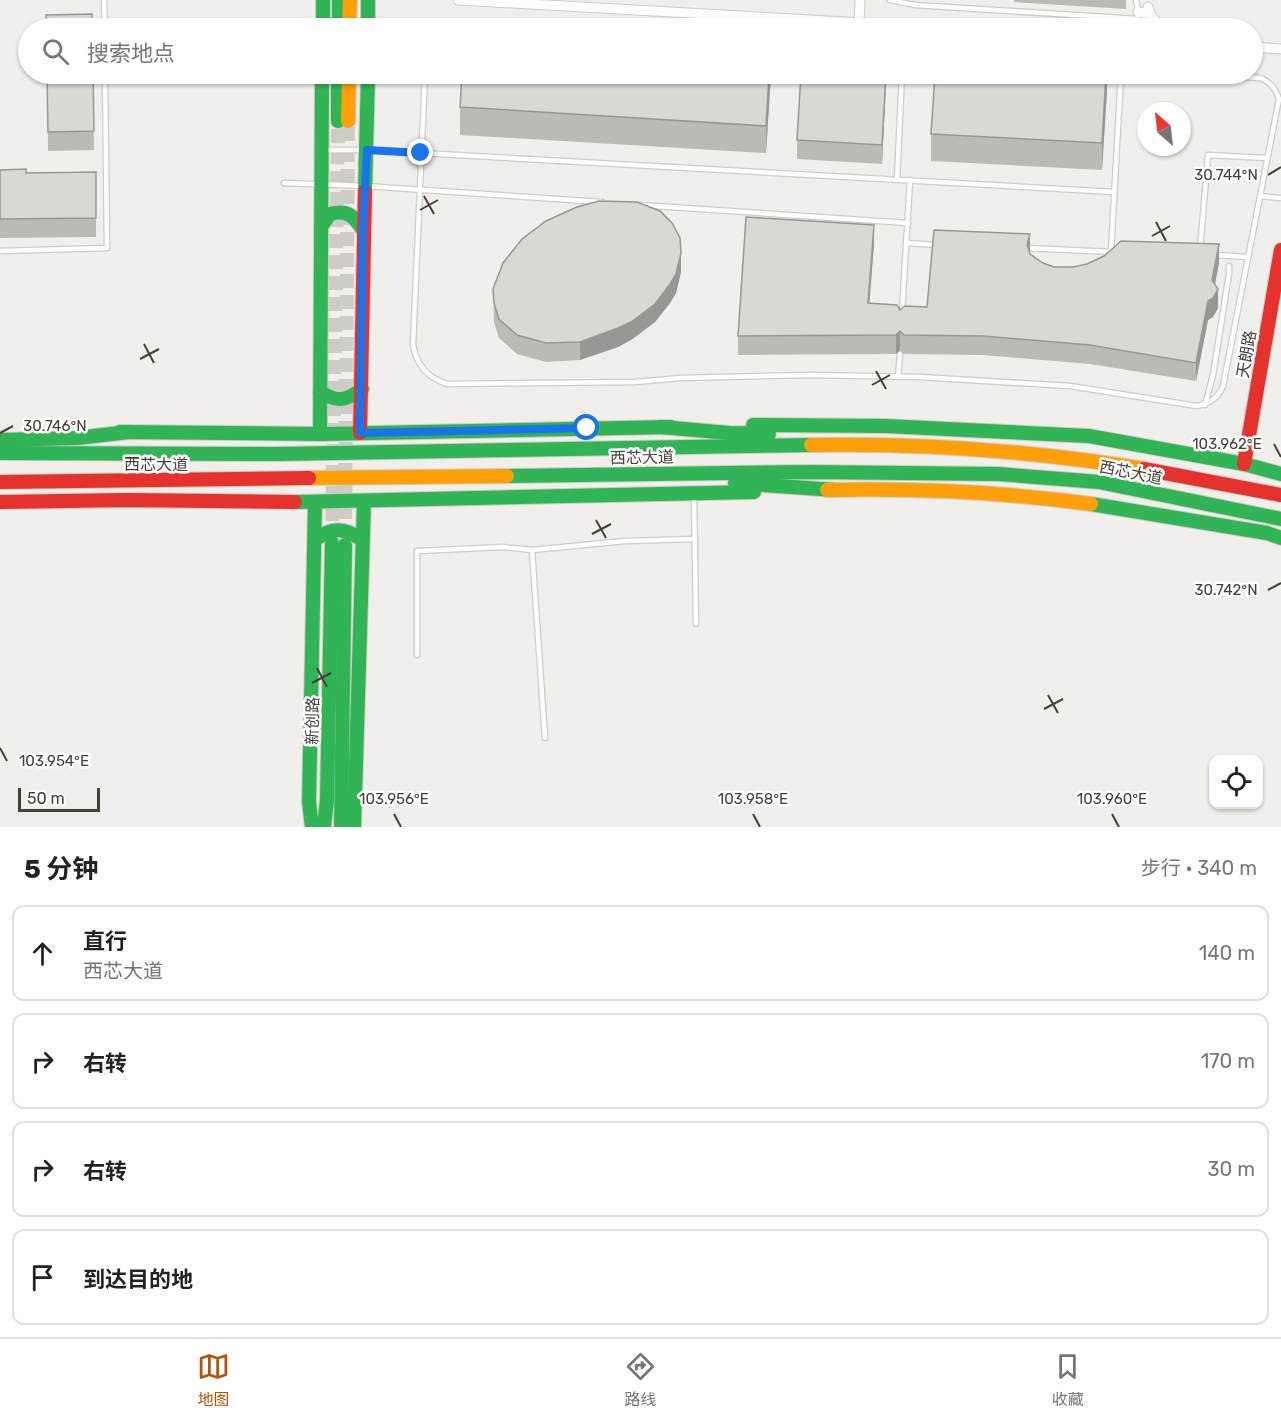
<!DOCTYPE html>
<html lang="zh">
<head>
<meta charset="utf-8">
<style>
	body { margin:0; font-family:Rubik,"Noto Sans SC",sans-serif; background:#f6f6f6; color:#222 }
	.controls { position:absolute; right:18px; bottom:18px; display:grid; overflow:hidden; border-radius:12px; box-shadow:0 2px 4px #0004 }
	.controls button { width:54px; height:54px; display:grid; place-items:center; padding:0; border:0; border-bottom:2px solid #e0e0e0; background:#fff; color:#222; font:30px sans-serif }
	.compass { position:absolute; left:1137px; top:102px; width:54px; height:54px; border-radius:50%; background:#fff; box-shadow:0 2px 4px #0004; rotate:332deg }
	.scale { position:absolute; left:18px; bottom:15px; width:82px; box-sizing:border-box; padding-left:6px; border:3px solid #474036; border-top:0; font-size:16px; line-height:21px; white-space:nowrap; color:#474036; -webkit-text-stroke:4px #fff; paint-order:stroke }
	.stop { position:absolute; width:18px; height:18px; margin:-14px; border:4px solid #1a73e8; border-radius:50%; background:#fff }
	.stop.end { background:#1a73e8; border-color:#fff; box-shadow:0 2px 6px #0008 }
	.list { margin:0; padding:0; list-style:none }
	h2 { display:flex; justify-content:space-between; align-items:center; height:78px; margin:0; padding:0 24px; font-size:26px }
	h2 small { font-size:20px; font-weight:400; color:#767676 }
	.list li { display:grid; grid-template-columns:39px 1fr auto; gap:18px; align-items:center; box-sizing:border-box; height:96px; margin:0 12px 12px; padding:0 12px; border:2px solid #e0e0e0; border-radius:12px }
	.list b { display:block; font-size:22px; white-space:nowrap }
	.list p { margin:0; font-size:20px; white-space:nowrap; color:#767676 }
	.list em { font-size:20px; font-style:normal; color:#767676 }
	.icon { flex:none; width:33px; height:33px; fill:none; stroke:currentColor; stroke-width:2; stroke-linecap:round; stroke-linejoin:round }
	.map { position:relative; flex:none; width:1281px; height:827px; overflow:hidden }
	.search { position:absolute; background:#fff; box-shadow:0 2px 4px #0004; left:18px; right:18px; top:18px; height:66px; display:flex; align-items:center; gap:15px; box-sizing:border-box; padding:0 21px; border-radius:33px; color:#767676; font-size:22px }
	.sheet { height:510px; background:#fff }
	nav { display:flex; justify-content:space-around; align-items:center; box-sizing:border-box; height:84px; border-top:2px solid #e0e0e0; background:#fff; font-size:16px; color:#767676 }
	nav a { display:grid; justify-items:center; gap:3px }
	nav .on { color:#b45309 }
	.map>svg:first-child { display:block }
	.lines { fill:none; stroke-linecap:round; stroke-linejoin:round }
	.secondary-tunnel { stroke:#cfccc7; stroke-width:14; stroke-dasharray:14 7; stroke-linecap:butt }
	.lane-casing { stroke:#cfcdc8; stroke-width:7 }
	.street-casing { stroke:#cfcdc8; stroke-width:11 }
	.fast-casing { stroke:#d0ccc2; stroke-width:16 }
	.slow-casing { stroke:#d0ccc2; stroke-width:16 }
	.jam-casing { stroke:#d0ccc2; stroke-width:16 }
	.lane { stroke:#fdfdfc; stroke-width:4.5 }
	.street { stroke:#fdfdfc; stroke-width:9 }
	.fast { stroke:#30b455; stroke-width:14 }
	.slow { stroke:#ff9f0a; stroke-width:14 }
	.jam { stroke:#e5322d; stroke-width:14 }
	.wall { fill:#bcbab5 }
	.shaded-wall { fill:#999794 }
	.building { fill:#dbd8d3; stroke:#999794; stroke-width:1.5 }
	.route { stroke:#1a73e8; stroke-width:8 }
	.ticks { fill:none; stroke:#474036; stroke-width:2 }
	.labels { text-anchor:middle; stroke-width:5; stroke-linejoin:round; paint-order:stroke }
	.street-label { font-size:16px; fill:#474036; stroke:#fff }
	.ticks-label { font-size:15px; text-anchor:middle; fill:#474036; stroke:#fff; stroke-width:5; stroke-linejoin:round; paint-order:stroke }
</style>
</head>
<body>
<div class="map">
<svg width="1281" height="827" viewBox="0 0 1281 827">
	<rect width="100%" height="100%" fill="#f1efeb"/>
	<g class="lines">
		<!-- secondary-tunnel -->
		<g class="secondary-tunnel">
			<polyline points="345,540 348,121"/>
			<polyline points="332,542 338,121"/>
		</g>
		<defs>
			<g id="lane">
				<polyline points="104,0 105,28"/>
				<polyline points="890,0 915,5 1137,19"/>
				<polyline points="1136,0 1138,9 1137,28"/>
				<polyline points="445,28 462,28"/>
				<path d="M425 74 413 345C417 366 427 377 447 384L635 382 681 378 810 375 920 377 1070 386 1197 406C1210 404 1218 398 1223 386L1279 99C1275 88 1271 83 1261 78L1188 74"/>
				<polyline points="323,150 367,150 1114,192"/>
				<polyline points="897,179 902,74"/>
				<polyline points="284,183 365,186 602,202"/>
				<polyline points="1260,196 1281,198"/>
				<polyline points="640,205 908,223"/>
				<polyline points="906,243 937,245"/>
				<polyline points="1026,248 1113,252"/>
				<polyline points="1200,250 1208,155 1267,158"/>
				<polyline points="0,251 107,248 105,74"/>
				<polyline points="1111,252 1121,74"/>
				<polyline points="1215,255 1248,257"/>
				<polyline points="902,312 910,180"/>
				<polyline points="898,377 900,354"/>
				<polyline points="1205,405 1213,375 1229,274 1229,266"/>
				<polyline points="694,496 696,624"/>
				<polyline points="532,550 545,738"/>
				<polyline points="417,655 417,551 503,547 532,550 625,541 695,539"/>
			</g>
			<g id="street">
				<polyline points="458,0 952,28"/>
				<polyline points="1148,7 1150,14 1155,20 1155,28"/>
				<polyline points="1138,12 1150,14"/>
				<polyline points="859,23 860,0"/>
				<polyline points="1252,47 1281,49"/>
			</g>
			<g id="fast">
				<polyline points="323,0 323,28"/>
				<polyline points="339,0 339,28"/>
				<polyline points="368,0 368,28"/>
				<polyline points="338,74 338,121"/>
				<polyline points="365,191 368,74"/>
				<path d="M321 227 330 214C347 209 354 216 363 230"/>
				<path d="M320 391C336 403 346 401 362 389"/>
				<polyline points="753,425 886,426 1089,436 1244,464 1281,474"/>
				<polyline points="661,427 729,433 769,434"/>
				<polyline points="120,432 320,434 671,427"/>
				<polyline points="320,434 322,74"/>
				<polyline points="0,440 77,438 129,432"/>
				<polyline points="0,453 276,454 811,445"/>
				<polyline points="507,476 809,472 998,474 1099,482 1281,519"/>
				<polyline points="735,483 835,490"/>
				<polyline points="295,502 754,492"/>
				<polyline points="1091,504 1267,533 1281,538"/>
				<path d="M315 540C331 527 345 527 362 540"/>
				<polyline points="312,827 309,802 315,502"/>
				<polyline points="324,827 327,800 332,543"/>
				<polyline points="341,827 345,545"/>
				<polyline points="354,827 364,501"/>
			</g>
			<g id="slow">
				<polyline points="349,28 350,0"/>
				<polyline points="348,121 349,74"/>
				<path d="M811 445C923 443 1034 451 1144 469"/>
				<polyline points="309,478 507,476"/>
				<path d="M827 490C915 488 1003 492 1091 504"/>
			</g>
			<g id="jam">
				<polyline points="360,433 365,191"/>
				<polyline points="1244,464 1281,250"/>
				<polyline points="1144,469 1281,495"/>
				<polyline points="0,482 309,478"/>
				<polyline points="0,502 127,500 295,502"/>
			</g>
		</defs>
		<!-- lane casing -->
		<use href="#lane" class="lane-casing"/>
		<!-- street casing -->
		<use href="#street" class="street-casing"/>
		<!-- fast casing -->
		<use href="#fast" class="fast-casing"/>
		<!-- slow casing -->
		<use href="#slow" class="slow-casing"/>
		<!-- jam casing -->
		<use href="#jam" class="jam-casing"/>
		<!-- lane -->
		<use href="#lane" class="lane"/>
		<!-- street -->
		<use href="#street" class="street"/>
		<!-- fast -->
		<use href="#fast" class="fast"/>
		<!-- slow -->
		<use href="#slow" class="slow"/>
		<!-- jam -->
		<use href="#jam" class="jam"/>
	</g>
	<!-- wall -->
	<g class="wall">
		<polygon points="1014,0 1126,0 1126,9 1014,2"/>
		<polygon points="47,74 93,74 94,150 48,151"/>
		<polygon points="462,74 771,74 766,153 460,135 460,107"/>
		<polygon points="886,74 882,164 797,159 797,140"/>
		<polygon points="1107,74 1107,90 1102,170 931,161 931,134"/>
		<polygon points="0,170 26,173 96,172 96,237 0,238"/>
		<polygon points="874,244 869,303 900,310 927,307 1030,252 1030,254 1043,263 1054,267 1219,263 1215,284 1218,308 1213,317 1208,320 1196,381 1090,364 983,355 904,354 900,350 896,354 738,355 738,336"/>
		<polygon points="681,272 676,293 670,303 655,322 631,340 618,347 580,360 546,362 517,354 499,338 494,322 493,289"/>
	</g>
	<!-- shaded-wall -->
	<g class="shaded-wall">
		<polygon points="769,74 771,74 766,153 766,126"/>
		<polygon points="886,74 886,83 882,164 882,145"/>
		<polygon points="1106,74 1107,90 1102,170 1102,143"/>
		<polygon points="874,225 874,244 868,322 868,303"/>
		<polygon points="1030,234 1030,253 1027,245"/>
		<polygon points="1219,244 1219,263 1212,299 1218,289 1218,308 1213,317 1208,320 1196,381 1196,363"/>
		<polygon points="681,253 681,272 676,293 670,303 655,322 631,340 618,347 580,360 580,342"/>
		<polygon points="900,331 900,350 896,354 896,335"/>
	</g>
	<!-- building -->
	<g class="building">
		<polygon points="92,14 92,28 46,28 46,15"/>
		<polygon points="465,27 492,28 465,28"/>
		<polygon points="47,74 93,74 94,131 48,132"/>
		<polygon points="462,74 769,74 766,126 460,107"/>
		<polygon points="801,74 886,74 882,145 797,140"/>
		<polygon points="935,74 1106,74 1102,143 931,134"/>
		<polygon points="26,169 26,173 96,172 96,218 0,219 0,170"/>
		<polygon points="599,201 637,202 660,211 672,223 680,238 681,253 676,274 670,284 655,304 631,322 618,328 580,342 546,343 517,335 499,319 494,303 493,289 503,263 522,239 546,221 577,207"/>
		<polygon points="746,217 874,225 868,303 897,305 900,310 905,306 927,307 934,230 1030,234 1027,245 1030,254 1043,263 1054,267 1073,267 1087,264 1104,256 1121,241 1219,244 1212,280 1218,289 1213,298 1208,301 1196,363 1090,345 983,336 904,335 900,331 896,335 738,336"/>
	</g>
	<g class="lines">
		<!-- route -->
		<polyline class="route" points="421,153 367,150 363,230 360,433 587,428"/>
	</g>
	<!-- ticks -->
	<path class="ticks" d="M1268 175 1281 167M424 196 434 214M420 210 438 200M1156 222 1166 241M1152 236 1170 226M144 344 154 363M140 359 159 349M876 371 886 389M872 385 890 375M0 433 13 426M1274 444 1281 457M596 520 606 538M592 534 611 524M1268 590 1281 583M317 668 327 687M312 683 331 673M1048 695 1058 713M1044 709 1063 699M0 748 7 761M394 814 401 827M753 814 760 827M1112 814 1119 827"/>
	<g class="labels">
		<!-- street labels -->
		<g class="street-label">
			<text transform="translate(1246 354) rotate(-80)" y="6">天朗路</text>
			<text transform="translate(642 457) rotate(-1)" y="6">西芯大道</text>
			<text x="156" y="470">西芯大道</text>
			<text transform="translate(1131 472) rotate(11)" y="6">西芯大道</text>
			<text transform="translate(312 721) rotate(-89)" y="6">新创路</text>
		</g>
	</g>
	<g class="ticks-label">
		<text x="1226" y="180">30.744°N</text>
		<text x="55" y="431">30.746°N</text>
		<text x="1227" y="449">103.962°E</text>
		<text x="1226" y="595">30.742°N</text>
		<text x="54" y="766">103.954°E</text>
		<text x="394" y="804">103.956°E</text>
		<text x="753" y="804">103.958°E</text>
		<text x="1112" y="804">103.960°E</text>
	</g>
</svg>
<div class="controls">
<button><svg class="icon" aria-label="locate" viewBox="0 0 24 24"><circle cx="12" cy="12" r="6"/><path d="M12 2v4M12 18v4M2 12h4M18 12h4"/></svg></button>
</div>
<svg class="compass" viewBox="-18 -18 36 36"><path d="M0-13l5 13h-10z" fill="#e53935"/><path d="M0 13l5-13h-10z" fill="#767676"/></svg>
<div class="scale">50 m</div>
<div class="stop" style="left:587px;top:428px"></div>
<div class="stop end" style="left:421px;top:153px"></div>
<div class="search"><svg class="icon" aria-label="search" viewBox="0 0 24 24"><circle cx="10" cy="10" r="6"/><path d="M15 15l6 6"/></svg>搜索地点</div>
</div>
<section class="sheet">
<h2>5 分钟<small>步行 · 340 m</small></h2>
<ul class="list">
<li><svg class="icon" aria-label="ahead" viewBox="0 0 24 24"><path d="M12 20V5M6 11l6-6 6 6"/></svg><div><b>直行</b><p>西芯大道</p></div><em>140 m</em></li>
<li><svg class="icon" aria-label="right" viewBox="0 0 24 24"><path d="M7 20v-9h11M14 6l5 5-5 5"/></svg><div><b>右转</b></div><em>170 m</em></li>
<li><svg class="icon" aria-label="right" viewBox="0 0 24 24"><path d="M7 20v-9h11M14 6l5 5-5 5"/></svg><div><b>右转</b></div><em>30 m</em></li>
<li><svg class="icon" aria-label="arrive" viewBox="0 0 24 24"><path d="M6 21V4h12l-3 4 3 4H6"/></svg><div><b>到达目的地</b></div></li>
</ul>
</section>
<nav>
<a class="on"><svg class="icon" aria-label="map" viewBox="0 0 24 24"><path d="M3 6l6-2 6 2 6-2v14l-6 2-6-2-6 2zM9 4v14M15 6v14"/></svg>地图</a>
<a><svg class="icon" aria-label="directions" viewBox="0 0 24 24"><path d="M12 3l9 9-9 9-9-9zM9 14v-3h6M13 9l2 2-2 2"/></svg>路线</a>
<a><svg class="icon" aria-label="saved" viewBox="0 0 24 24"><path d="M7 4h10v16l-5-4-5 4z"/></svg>收藏</a>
</nav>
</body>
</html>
